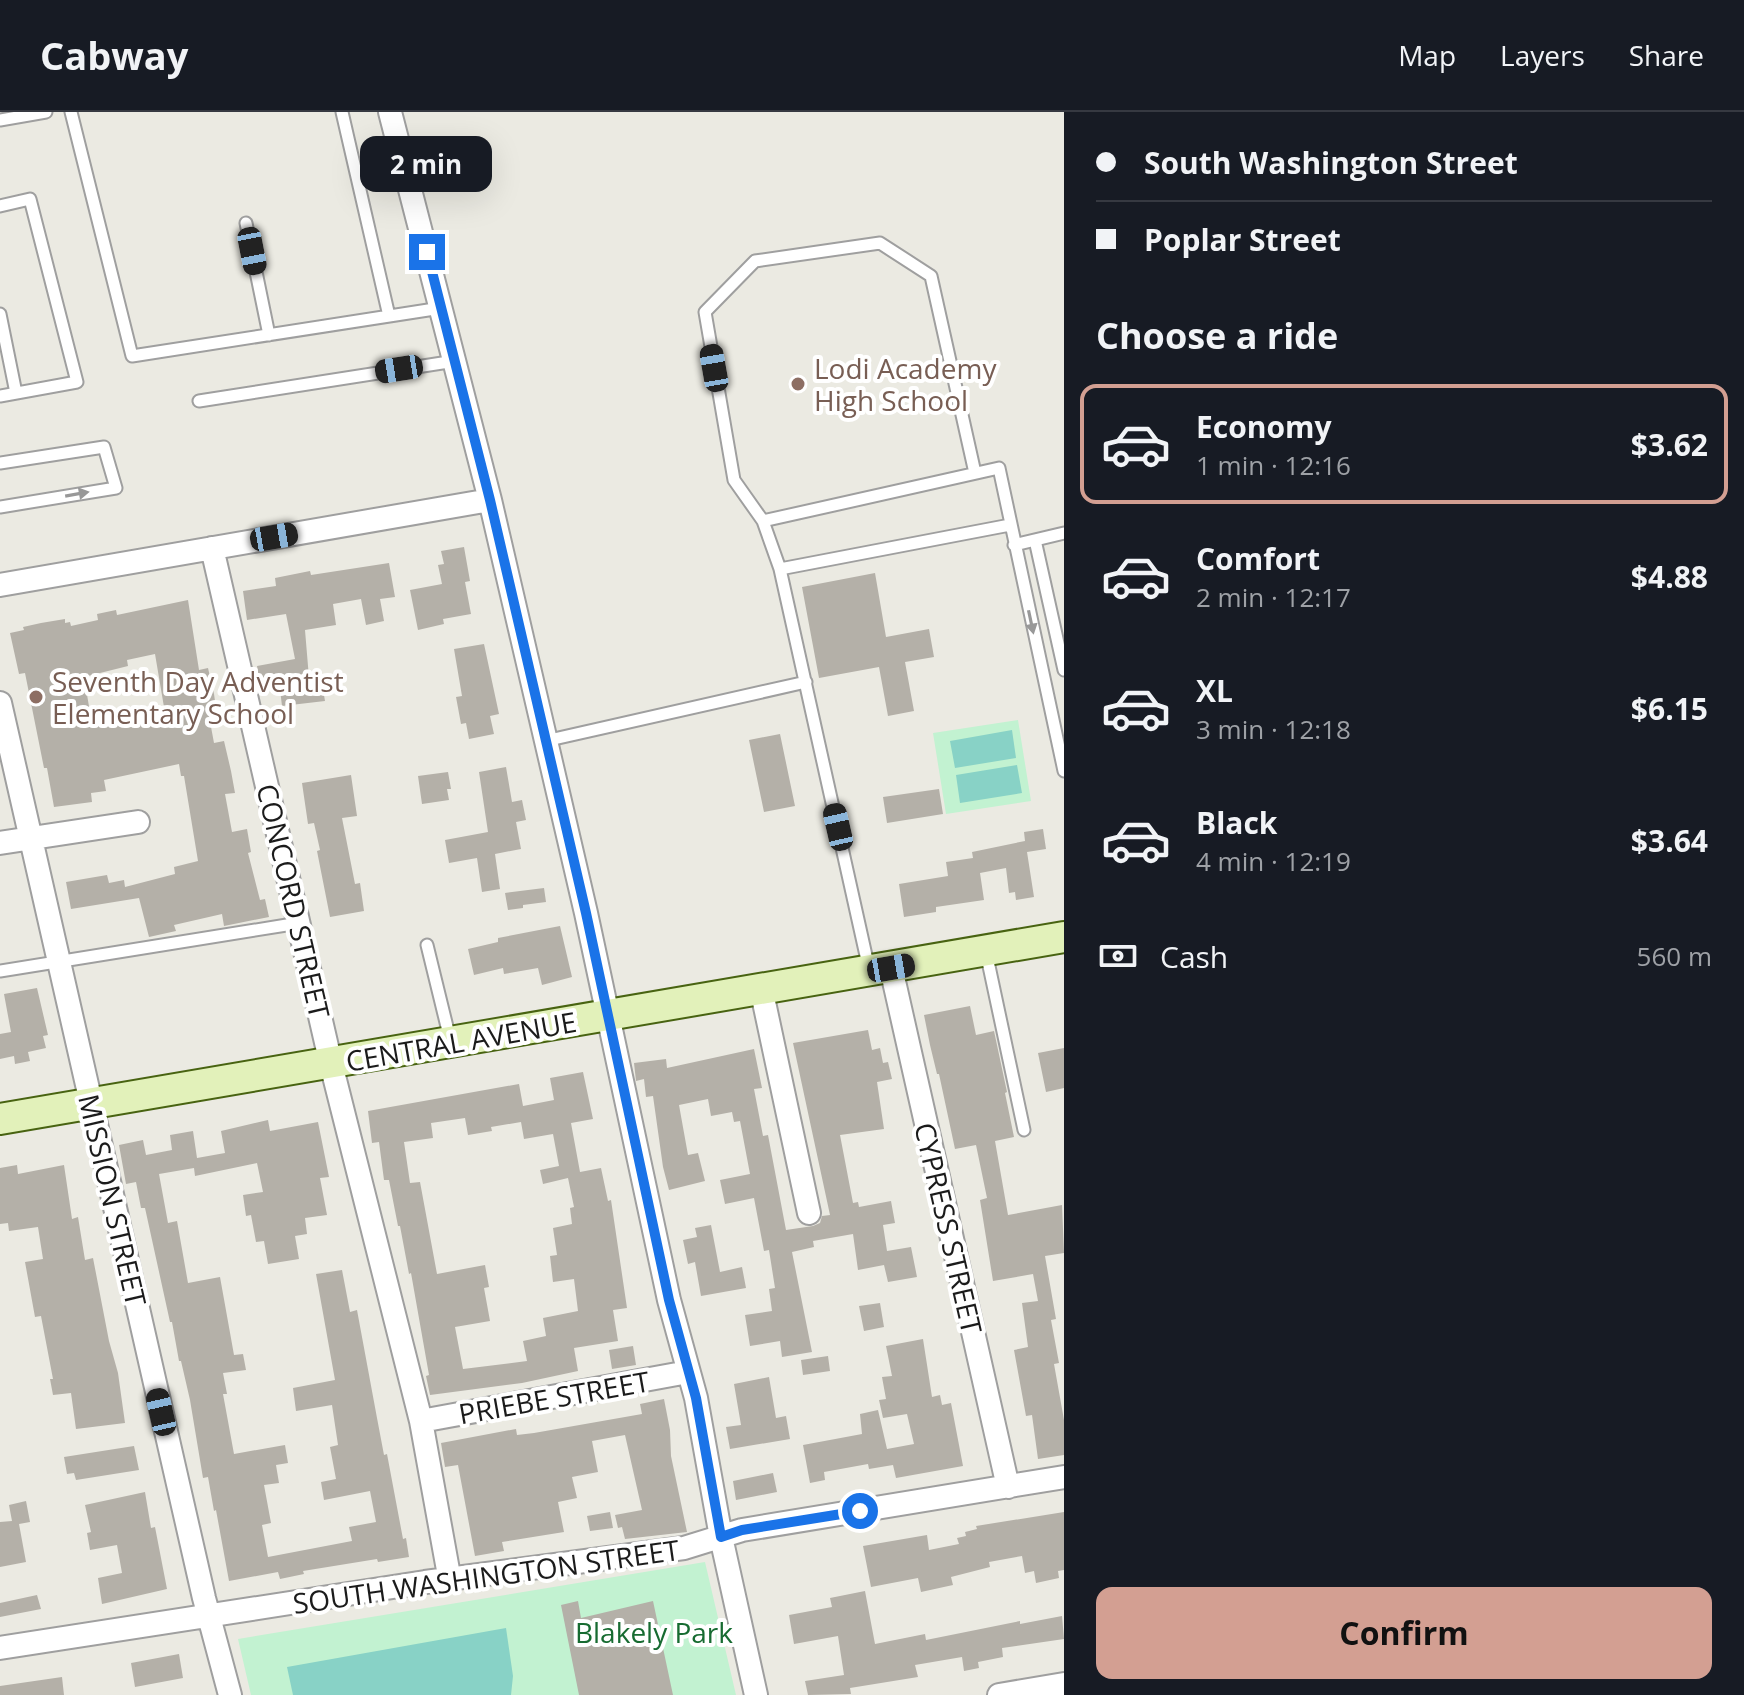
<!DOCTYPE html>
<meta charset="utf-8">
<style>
:root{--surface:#171b24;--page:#20242c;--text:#f1f3f6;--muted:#9ea1a6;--line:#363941;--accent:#d39f92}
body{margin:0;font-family:"Open Sans",sans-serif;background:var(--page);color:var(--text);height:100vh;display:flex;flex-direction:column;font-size:30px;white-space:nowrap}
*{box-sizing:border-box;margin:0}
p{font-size:26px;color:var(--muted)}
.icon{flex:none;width:44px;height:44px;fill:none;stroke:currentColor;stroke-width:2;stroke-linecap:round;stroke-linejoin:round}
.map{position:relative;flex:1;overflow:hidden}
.side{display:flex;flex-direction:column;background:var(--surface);width:680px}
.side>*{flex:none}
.guide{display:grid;align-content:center;height:176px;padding:0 32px;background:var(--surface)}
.end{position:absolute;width:36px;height:36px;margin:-18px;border:10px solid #1a73e8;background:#fff;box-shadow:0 0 0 4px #fff}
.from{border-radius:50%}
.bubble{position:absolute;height:56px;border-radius:16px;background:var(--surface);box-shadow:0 8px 32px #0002;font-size:26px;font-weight:700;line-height:56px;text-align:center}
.car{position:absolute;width:24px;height:48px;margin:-24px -12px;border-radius:10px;box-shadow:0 0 6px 2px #0007;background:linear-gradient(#222 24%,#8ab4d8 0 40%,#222 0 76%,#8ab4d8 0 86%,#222 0)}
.guide b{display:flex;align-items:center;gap:28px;height:76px;font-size:30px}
.guide b+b{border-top:2px solid var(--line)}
.guide i{width:20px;height:20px;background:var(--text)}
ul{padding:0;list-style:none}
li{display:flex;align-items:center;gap:24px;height:120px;margin:0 16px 12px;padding:0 16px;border:4px solid transparent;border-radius:16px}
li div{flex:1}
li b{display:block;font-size:30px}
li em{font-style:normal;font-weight:700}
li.selected{border-color:var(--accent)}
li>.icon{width:72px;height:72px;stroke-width:1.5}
h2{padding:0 32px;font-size:36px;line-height:96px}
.pay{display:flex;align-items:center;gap:20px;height:88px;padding:0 32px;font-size:30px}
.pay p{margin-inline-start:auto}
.cta{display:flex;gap:16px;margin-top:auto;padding:16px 32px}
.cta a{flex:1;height:92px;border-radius:16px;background:var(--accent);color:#111;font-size:32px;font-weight:700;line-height:92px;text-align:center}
header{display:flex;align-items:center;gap:48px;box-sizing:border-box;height:112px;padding:0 40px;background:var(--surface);border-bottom:2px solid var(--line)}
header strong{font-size:38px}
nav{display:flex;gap:44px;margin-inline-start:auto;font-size:28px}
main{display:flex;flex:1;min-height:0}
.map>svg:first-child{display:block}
.park{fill:#c2f2d1}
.pitch{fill:#88d2c6}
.building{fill:#b4b0a8;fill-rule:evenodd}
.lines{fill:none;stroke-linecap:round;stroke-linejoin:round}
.lane-casing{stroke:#9f9f9f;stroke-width:15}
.street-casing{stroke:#9f9f9f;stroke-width:26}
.secondary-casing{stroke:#486311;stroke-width:34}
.lane{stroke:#fff;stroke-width:11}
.street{stroke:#fff;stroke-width:22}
.secondary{stroke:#e2f1ba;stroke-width:30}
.oneway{fill:#989898}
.route{stroke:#1a73e8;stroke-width:10}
.education-dot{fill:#8d6e63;stroke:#fff;stroke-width:3}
.labels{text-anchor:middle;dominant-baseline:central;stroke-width:8;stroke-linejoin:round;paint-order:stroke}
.education-label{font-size:28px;fill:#785e54;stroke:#fff;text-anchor:start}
.street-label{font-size:28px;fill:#1b1b1b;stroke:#fff}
.park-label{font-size:28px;fill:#176b31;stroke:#fff}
</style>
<header>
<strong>Cabway</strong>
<nav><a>Map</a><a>Layers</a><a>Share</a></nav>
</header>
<main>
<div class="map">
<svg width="1064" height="1583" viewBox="0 0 1064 1583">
<rect width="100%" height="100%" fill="#ebeae2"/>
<path class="park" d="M1018,608l13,81 -85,13 -13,-81z
M705,1450l31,133h-485l-13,-56z"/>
<path class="pitch" d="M1012,618l4,28 -61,10 -5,-27z
M1017,653l5,28 -62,10 -4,-28z
M506,1516l7,48 -2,19h-218l-6,-28z"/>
<path class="building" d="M464,435l6,34 -5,1 6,32 -28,5 1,5 -26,6 -8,-40 32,-6 -4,-19 6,-1 -3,-13z
M389,451l6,34 -15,2 4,22 -18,4 -5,-26 -28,5 3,21 -31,5 4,48 12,-1 4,24 -43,5 -3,-25 -19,3 -3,-18 38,-7 -9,-45 -39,6 -4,-29 33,-5 -1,-8 35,-7 1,4z
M875,461l11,64 43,-8 5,28 -29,5 9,49 -26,5 -9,-49 -60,11 -17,-91z
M188,488l11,70 9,-2 6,26 3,21 -8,1 5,27 10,-2 7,30 4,22 -10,1 7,38 15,-3 4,23 -3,1 12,47 5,-1 4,18 -45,9 -2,-12 -48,11 2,6 -27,6 -10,-39 -68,11 -5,-27 41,-7 2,8 15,-3 1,7 50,-13 -1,-7 24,-6 -14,-85h-3l-2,-12 -75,16 2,11 -15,2 1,9 -38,5 -7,-39h-3l-19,-95 -6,1 -9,-41 14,-3 -1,-3 18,-4 24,-4v4l5,-1 1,4 27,-6 -1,-6 19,-4 1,5zM155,542l9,53 -72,17 -8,-47 44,-11 -1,-6z
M484,532l15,70 -9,2 4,18 -25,5 -3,-16 -5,1 -5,-27 6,-1 -8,-47z
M780,622l15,72 -31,6 -15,-72z
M506,655l6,35 10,-2 4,20 -10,2 5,27 -26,5 5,35 -18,3 -5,-34 -28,5 -4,-23 43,-8 -9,-60z
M448,660l3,17h-4l2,11 -27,4 -4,-28z
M351,663l6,41 -15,2 13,66 5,-1 4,28 -34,6 -13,-66 3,-1 -6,-27 -6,1 -6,-41z
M939,677l4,25 -56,9 -4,-26z
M1043,717l3,20 -19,3 7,45 -18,3 -1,-8 -6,1 -3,-25 -26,5 4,27 -48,7v5l-32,5 -5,-33 49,-8 -2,-14 27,-4 -1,-6 53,-11 -1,-9z
M544,776l2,14 -23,3v3l-15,2 -3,-17z
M560,814l12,51 -30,8 -4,-17 -34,6 -1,-6 -29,7 -6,-26 30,-7v-4z
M37,876l11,47 -5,1 3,12 -18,4 2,9 -15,3 -1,-8 -14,3v-25l11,-2 -7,-38z
M970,894l6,29 18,-4 13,61 -2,1 9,44 -19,4 13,74 54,-10 2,48 -19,3 11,63 -5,1 8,43 -5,1 10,56v35l-26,4 -6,-44 -6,1 -12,-66 14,-3 -6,-44 16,-2 -5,-27 -40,7 -13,-81 7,-2 -11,-53 -21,4 -16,-75h-2l-7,-29 -6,-30z
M868,918l4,20 8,-2 3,15 5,-1 4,17 -15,3 7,47 -44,6 13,68 5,-1 1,5 32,-6 4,22 -12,2 4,26 24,-4 6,30 -29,5 -4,-17 -26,5 -5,-36 -40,7 1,6 -22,5 20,100 -30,5 -2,-16 -30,5 -5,-31 27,-4 -3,-22 6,-1 -6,-38 -5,1 -10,-53 -29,6 -5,-24 30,-6 -10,-53 -6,1 -2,-10 -21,4 -3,-17 -29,6 9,50 10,-2 7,28 -36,9 -6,-23 -10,-71 -7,1 -2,-18 -8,2 -2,-18 32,-4 1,9 87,-19 8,39 -8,1 9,47 5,-1 18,95 27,-4 7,-3 2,-7 8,-1 -37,-172z
M1064,936v40l-18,4 -8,-39z
M583,960l10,47 -22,4 9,49 21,-4 7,33 3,-1 16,108 -14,2 5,31 -44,7 4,23 -56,12 -92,12 -4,-19 3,-1 -18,-102 -2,1 -9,-48h-2l-9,-46h-5l-5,-38 -7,1 -4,-32 151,-27 4,22 31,-6 -4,-22zM465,1006l3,17 24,-4 -1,-4 30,-5 3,17 29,-5 6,32 -19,4 3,14 25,-6 6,29 -4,1 2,16 -19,4 4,27 -7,1 3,26 21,-3 4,32 -35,7 3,18 -23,5 4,20 -64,8 -8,-42 35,-6 -6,-33 5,-1 -4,-22 -48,9 -17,-92 -10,1 -6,-41 29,-4 -2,-15z
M268,1008l2,11 48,-9 11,55 -9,1 7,37 -22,3 2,16 -12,2 4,23 -31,5 -4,-23 -8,1 -5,-27 -5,1 -3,-21 20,-3 -6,-29 -62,13 -1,-8 -35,6 9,49 9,-2 11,62 32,-6 14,78 9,-1 3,16 -23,3 4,21h-4l11,60 51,-9 3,18 -12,2 3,18 -15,2 7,38 -9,2 6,32 84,-16 -3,-14 27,-5 -6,-31 -46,9 -3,-18 15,-3 -6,-32 8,-2 -6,-40 -36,6 -3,-23 42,-8 -19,-106 26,-4 8,42 7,-2 20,108 7,37 3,-1 16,85 3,-1 3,19 -31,5 -1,-3 -74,12 1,3 -24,5 -2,-7 -49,9 -13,-71 -2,1 -6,-34 -5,1 -13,-78 -9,-39h-2l-7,-39h-2l-25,-114h-4l-5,-26 -10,2 -7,-39 24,-5 3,15 26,-5 -2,-15 23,-4 4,27 28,-5 -4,-22z
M17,1053l1,9 46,-9 8,54 6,-2 7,43 8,-2 16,83 9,32 7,50 -49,6 -5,-36 -18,2 -3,-16h3l-12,-63 -6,1 -10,-55 18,-3 -5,-32 -29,4 -1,-8 -8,1v-56z
M711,1113l9,47 22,-5 4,21 -45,8 -6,-34 -7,2 -5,-24 14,-3 -2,-9z
M880,1191l4,24 -20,4 -5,-25z
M923,1227l9,58 8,-2 2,10 9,-2 12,63 -67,12 -3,-13 -24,4 -1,-5 -44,8 1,8 -15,3 -7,-38 59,-11 -2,-20 18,-4 9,39 27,-5 -7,-30 -24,4 -4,-18 7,-1 -4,-22 10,-1 -6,-30z
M633,1234l3,19 -24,4 -3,-19z
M828,1244l2,15 -27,4 -2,-15z
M769,1265l7,41 10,-2 4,23 -60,10 -4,-22 15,-2 -7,-41z
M664,1287l6,31 1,26 16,76 -62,7 -3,-12 -4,1 -3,-13 27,-5 -17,-75 -33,6 6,31 -26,5 5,21 -19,4 6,30 -62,10 2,9 -29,5 -17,-91 -13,2 -4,-24 75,-14 1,6 17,-2 108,-19 -2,-10z
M134,1334l5,24 -63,10 -2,-7 -7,1 -3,-17z
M773,1361l4,19 -41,8 -3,-19z
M145,1380l6,36 4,-1 12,62 -65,15 -4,-26 24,-5 -5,-28 -27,5 -3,-17 4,-1 -6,-27z
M26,1389l4,21 -11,2 7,38 -26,5v-45l12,-1 -3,-16z
M610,1400l3,16 -23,3 -3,-15z
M1064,1400v58l-6,1 1,7 -23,5 -2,-12 -9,2 -3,-17 -33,6 1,5 -39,10 2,8 -32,7 -3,-14 -47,9 -8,-41 64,-11 2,15 30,-6 -2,-6 9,-2 -1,-4 12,-3 -1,-3z
M865,1479l10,53 50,-10 1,6 94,-19v3l42,-8 2,23 -62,9 1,9 -25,5 1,6 -15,3 -2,-14 -47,8 3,12 -68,11 1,6 -43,1 -3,-14 39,-6 -6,-39 -44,8 -5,-29 43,-8 -2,-9z
M37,1483l4,14 -41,8v-14z
M578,1489l3,17 72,-17 20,94h-94l-18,-90z
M179,1542l4,24 -48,9 -4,-24z
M62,1565l2,18h-64v-9z"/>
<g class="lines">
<defs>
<path id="lane" d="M71,0l61,244 309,-48
M342,0l47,204
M0,8l46,-8
M0,94l30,-7 47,183 -77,14
M246,111l23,112
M0,202l16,79
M199,289l256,-40
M0,351l104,-16 12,41 -116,19
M763,409l-29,-41 -29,-168 50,-51 125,-18 51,33 44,197
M1035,428l29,130
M1014,433l50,-12
M780,457l-17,-48 236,-53 65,303
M545,629l261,-59
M427,833l23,94
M986,840l38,178
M869,857l-89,-400 230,-44
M0,859l299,-48"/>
<path id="street" d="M390,0l100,388 96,413 83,387 27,98 25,139 35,158
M212,436l119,516 90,357 29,160
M0,473l490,-85
M0,591l204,895 26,97
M0,731l138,-21
M891,856l117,519
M761,876l48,225
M421,1309l267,-49
M0,1536l425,-66 259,-34 58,-18 322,-53
M999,1583l65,-11"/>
<path id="secondary" d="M0,1007l1064,-182"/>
</defs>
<use href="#lane" class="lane-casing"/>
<use href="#street" class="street-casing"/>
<use href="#secondary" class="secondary-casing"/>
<use href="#lane" class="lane"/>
<use href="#street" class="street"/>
<use href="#secondary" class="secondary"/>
</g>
<defs><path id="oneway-solid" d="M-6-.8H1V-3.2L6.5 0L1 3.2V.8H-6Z" transform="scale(2)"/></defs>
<g class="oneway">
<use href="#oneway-solid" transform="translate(77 382) rotate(-10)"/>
<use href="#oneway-solid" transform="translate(1031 510) rotate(78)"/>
</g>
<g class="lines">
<path class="route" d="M427,140l63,248 96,413 83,387 27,98 25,139 21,-7 118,-19"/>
</g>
<g class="education-dot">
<circle cx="798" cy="272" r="8"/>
<circle cx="36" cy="585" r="8"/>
</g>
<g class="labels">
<g class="education-label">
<text x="814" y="256">Lodi Academy<tspan x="814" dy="32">High School</tspan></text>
<text x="52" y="569">Seventh Day Adventist<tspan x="52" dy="32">Elementary School</tspan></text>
</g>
<g class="street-label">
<text transform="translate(294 789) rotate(77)">CONCORD STREET</text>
<text transform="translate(461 929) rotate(-10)">CENTRAL AVENUE</text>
<text transform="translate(113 1088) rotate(77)">MISSION STREET</text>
<text transform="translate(949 1116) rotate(77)">CYPRESS STREET</text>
<text transform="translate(554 1285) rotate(-10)">PRIEBE STREET</text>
<text transform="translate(486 1464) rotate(-8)">SOUTH WASHINGTON STREET</text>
</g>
<g class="park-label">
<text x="654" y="1520">Blakely Park</text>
</g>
</g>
</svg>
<i class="end from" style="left:860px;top:1399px"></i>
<i class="end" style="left:427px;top:140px"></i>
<div class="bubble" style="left:360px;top:24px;width:132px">2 min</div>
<i class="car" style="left:252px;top:139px;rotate:169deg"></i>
<i class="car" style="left:714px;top:256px;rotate:350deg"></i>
<i class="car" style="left:399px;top:257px;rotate:261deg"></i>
<i class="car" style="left:274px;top:425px;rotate:80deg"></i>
<i class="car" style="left:838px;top:715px;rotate:347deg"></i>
<i class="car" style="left:891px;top:856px;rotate:80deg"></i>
<i class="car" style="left:161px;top:1300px;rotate:347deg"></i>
</div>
<section class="side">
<div class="guide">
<b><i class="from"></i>South Washington Street</b>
<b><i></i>Poplar Street</b>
</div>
<h2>Choose a ride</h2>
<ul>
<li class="selected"><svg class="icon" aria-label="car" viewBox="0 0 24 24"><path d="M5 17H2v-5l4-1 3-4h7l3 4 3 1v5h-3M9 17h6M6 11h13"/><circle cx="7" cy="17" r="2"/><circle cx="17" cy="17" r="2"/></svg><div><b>Economy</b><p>1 min · 12:16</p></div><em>$3.62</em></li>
<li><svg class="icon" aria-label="car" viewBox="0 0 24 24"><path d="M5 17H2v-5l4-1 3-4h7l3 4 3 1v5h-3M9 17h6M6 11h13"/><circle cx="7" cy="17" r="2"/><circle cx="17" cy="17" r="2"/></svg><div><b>Comfort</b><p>2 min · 12:17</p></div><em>$4.88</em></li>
<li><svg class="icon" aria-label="car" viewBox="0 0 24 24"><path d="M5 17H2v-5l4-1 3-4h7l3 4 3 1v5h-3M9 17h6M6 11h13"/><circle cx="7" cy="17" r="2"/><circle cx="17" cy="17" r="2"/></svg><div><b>XL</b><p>3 min · 12:18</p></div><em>$6.15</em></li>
<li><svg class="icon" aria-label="car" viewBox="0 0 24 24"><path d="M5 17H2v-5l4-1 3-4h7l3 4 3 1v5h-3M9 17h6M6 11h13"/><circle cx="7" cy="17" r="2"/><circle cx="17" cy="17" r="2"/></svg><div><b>Black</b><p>4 min · 12:19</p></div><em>$3.64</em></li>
</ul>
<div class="pay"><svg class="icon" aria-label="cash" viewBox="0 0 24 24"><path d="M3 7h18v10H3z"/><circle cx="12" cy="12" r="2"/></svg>Cash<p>560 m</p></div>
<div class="cta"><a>Confirm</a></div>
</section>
</main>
